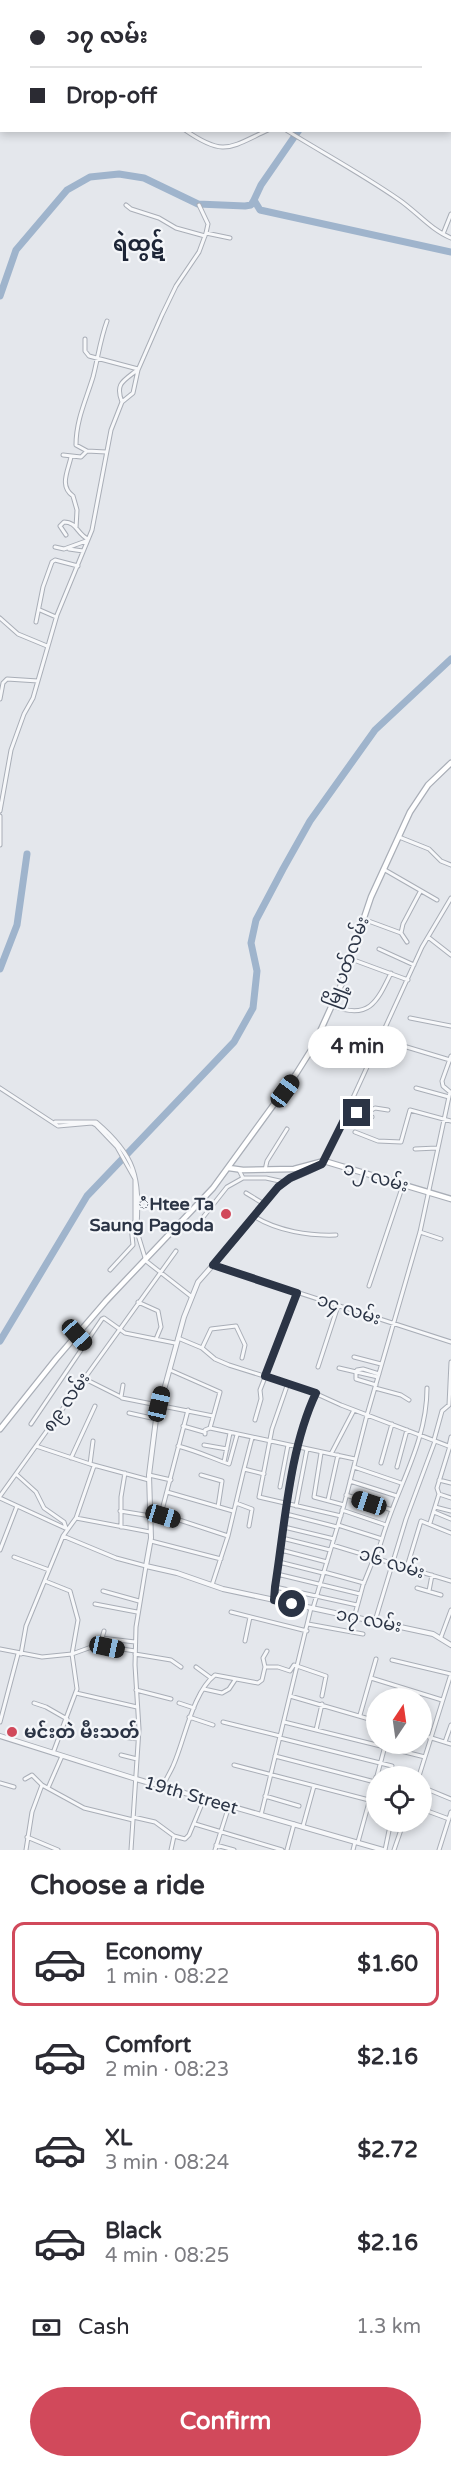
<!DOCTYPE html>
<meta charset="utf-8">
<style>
:root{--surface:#fff;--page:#f2f2f3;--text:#2b2b33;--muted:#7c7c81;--line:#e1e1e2;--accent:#d1495b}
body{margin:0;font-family:"Varela Round","Noto Sans Myanmar",sans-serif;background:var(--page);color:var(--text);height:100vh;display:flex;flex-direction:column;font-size:22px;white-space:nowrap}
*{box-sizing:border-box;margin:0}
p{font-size:20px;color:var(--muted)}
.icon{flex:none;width:33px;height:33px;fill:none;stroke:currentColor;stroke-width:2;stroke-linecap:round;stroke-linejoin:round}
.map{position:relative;height:1850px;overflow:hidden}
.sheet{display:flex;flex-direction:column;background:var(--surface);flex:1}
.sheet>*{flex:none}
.banner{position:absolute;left:0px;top:0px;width:452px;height:132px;box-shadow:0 3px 9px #0003;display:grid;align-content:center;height:132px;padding:0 30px;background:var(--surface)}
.needle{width:39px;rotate:13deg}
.controls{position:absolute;left:366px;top:1688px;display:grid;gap:12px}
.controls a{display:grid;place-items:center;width:66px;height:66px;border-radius:50%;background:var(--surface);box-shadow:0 3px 9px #0003;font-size:30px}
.end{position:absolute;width:27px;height:27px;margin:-14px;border:8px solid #2b3445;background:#fff;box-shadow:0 0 0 3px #fff}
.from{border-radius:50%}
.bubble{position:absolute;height:42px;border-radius:21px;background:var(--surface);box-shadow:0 3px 9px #0003;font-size:20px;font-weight:800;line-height:42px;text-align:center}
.car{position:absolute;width:18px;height:36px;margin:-18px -9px;border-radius:8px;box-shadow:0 0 4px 2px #0007;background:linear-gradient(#222 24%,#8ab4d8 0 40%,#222 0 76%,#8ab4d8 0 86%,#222 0)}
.banner b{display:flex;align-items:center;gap:21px;height:57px;font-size:22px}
.banner b+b{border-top:2px solid var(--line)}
.banner i{width:15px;height:15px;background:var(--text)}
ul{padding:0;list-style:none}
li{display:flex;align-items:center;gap:18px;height:84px;margin:0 12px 9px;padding:0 18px;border:3px solid transparent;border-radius:12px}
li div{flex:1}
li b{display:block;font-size:22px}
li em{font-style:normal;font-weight:800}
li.active{border-color:var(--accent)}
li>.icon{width:54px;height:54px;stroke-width:1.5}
h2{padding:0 30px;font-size:27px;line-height:72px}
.pay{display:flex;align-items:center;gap:15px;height:66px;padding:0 30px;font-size:22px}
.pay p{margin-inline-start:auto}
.cta{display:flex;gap:12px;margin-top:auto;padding:12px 30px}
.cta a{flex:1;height:69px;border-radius:36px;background:var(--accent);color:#fff;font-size:24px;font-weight:800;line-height:69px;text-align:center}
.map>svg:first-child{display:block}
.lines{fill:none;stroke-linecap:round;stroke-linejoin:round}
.river{stroke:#9fb4cc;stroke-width:7}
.minor-casing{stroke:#a9aeb7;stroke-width:5}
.tertiary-casing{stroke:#a9aeb7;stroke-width:6}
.secondary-casing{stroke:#a9aeb7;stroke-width:7}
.minor{stroke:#f7f8fa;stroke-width:3}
.tertiary{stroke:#f7f8fa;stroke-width:4}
.secondary{stroke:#fff;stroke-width:4.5}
.route{stroke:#2b3445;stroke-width:8}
.poi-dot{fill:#d1495b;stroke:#f4f6f9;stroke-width:2}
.labels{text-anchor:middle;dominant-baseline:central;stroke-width:4.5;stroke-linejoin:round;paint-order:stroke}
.street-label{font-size:18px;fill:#2b3445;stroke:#f4f6f9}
.poi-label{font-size:18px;font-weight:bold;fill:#2b3445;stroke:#f4f6f9;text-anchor:end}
.quarter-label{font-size:21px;font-weight:bold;fill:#1d2536;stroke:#f4f6f9}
</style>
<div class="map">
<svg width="451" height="1850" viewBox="0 0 451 1850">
<rect width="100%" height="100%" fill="#e4e7ec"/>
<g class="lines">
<path class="river" d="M361,2l1,-2
M299,130l-38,55 -7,15 6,10 191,42
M0,296l16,-46 51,-60 23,-13 29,-3 25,4 54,26 47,2 6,-1 3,-5
M0,969l17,-44 10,-71
M0,1341l87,-145 147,-154 19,-34 4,-37 -6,-28 5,-23 27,-51 27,-48 65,-91 76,-71"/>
<defs>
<path id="minor" d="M287,0l1,2
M150,2v-2
M178,2l3,-2
M238,2l1,-2
M291,2l1,-2
M335,2l1,-2
M0,72l2,2
M0,87l2,-1
M185,130c39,27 44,18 83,0
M286,130c37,23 76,44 112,69 18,12 33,31 53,39
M126,205l5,4 28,9 17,10 29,8
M206,233l24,5
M443,234l8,-20
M85,339v12l4,5 49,13
M122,402c-7,-18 1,-21 14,-31
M106,452l-19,-1 -11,-6c0,-25 10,-45 17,-68 5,-19 7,-37 14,-56
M63,455l18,2 6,-6
M71,457c-3,14 -12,29 2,39l4,14 -1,18
M66,535l-6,-9 4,-4c13,0 13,12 24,17
M55,547l9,2 22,-8
M69,549l14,2
M40,610l16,7
M0,618l18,16 29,12
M36,622l7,-35 9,-25 3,-2 23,6
M0,699l3,-16 4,-4 31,2
M0,811l11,-61 13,-36 9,-16 24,-83 35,-85 19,-100 11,-28 11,-9 5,-23 24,-55 14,-29 23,-34 7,-19 2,-9 -9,-19
M0,816v29
M399,837l30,12 12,12 10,4
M385,870l52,30
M363,919l38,14
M428,937l23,18
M407,942l-6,-9 2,-9 17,-32
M379,949l35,16
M351,959l57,21
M333,1006c36,14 44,-4 58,-33
M410,1018l41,8
M380,1039l70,21
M0,1088l58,38 34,-3 4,2 21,22 18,32v46l11,36 46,36
M416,1088l33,9
M349,1110l23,7
M364,1115l11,-7 13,2
M55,1122h41c40,34 44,55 41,105
M355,1132l23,9 23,1 9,-32 41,11
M415,1149l22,-1
M324,1161l98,-214 29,-49
M239,1170l4,8h23l18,4
M265,1170l2,-9 20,-32
M246,1193l18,11
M204,1216l23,-29 16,-9
M255,1217c23,14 54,19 81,18
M420,1232l21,7
M213,1265l238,77
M110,1270l23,-25 -2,-19 4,-5
M369,1286l34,-101
M138,1302l20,9 3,16 -5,12
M77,1335l8,9
M178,1338l24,10 13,11 14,6 79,25 33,15 110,42
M202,1348l9,-19 25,-3 9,19 -3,13
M354,1357l27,7
M318,1367l20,-61
M339,1368l39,9
M170,1370l50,22 -10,36 -5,2v4
M356,1372v7l20,6
M356,1372l1,-2 6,-1 16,5
M83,1378l38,19
M288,1383l-16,46 -13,68 82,19
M123,1385l-2,12 1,1 91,18
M375,1388l26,7 8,5
M188,1410l-27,104 67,22
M129,1413l27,6
M255,1420l6,-21 -1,-9 38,-97
M31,1424l71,-105 2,-1 21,15 50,10
M183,1426l21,6
M210,1428l145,31
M252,1438l-8,31 20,5
M434,1440l8,-29 7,-6 2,-43
M204,1445l23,4
M36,1446l54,18 59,16
M178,1446c19,5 34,12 51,18l8,-29
M449,1446l2,-9
M321,1453l-7,44 30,8
M331,1454l23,-44
M71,1458l24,-52
M224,1462l6,-29
M381,1463l11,-39
M90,1464l3,-23
M354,1467l47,16
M397,1467l10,-37
M16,1474l20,18 8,16 20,14 2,6
M149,1475l22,5
M201,1475l21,6 -4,26
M439,1480l12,3
M350,1481l47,15
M280,1487l8,-42
M167,1492l66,19
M439,1494l12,4
M346,1495l46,15
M0,1496l176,-245
M0,1498l65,30
M328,1500l10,-45
M236,1503l16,6 -3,17
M296,1506l11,-57
M435,1507l16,4
M342,1510l44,15
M120,1511l31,5
M434,1512l17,7
M286,1514l51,13
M76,1518l18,-52
M430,1523l9,-29 -2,-6 13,-42
M338,1525l44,14c15,-52 45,-96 45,-151
M121,1527v-30l4,-24
M284,1527l50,12
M282,1538l48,12
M151,1541l70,18
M332,1545l119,36
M0,1550l17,-44
M281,1550l46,12
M14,1557l35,13
M376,1558l6,-19
M279,1562l44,11
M407,1567l14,-46 30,12
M324,1572l40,11
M277,1574l83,20
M45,1581l25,10 8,29 -6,34 5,35 -24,64
M212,1585l16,-49 16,-67
M275,1587l82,18
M417,1588l24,7
M103,1591l36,10
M429,1591l3,-16
M274,1600c2,-24 6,-49 10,-73 8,-45 12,-92 32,-134
M95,1604l42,8
M313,1608l31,-103 23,-90 53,-183 30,-140 -7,-6 -1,-5 9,-25
M231,1612l76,19
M354,1618l9,-33 11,-27
M375,1621l31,-102 29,-78
M308,1624l55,10
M441,1637l10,-27
M101,1638l34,4
M245,1641l5,-24
M100,1645l4,-14
M0,1649l42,8 30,-3 25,-9 38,6
M21,1654l5,-28 37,-90
M135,1654l36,6 10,7
M392,1660l59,14
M196,1667l15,11
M265,1667l-2,-9 4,-7
M371,1678l71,22
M204,1689l18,4 7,-4 6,-9
M136,1690l35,9
M76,1693l61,14
M290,1696l86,25
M34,1703l12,4 21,12
M179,1703l15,5
M360,1715l16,-56
M189,1717l24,8
M0,1722l18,-68
M223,1722l57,14
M284,1722l141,35
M316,1730l6,-26
M422,1735l29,9
M123,1737l15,2
M280,1738l112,28
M445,1742l6,-17
M121,1755l16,4
M275,1756l100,26
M234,1765l135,35
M377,1776l8,-30
M419,1776l32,-102
M25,1779l7,-4 10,10 42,23 49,12
M0,1783l14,4
M163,1787c2,-7 7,-14 10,-21 12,-26 19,-73 42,-91l43,8 4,-3 3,-13h13l12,4 4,-6 32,11 -4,20
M422,1787l29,12
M48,1788l14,-32
M265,1796l34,10
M422,1809l27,10
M261,1815l50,-207
M133,1817l22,5 19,14 11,3 4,-4 15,-36
M195,1824l87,26
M303,1826l11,-40
M27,1837l31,13
M358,1842l18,-65
M216,1845l18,5
M26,1850l6,-38 10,-27
M131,1850l8,-121 -4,-64 1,-38 10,-61 -30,-8 -53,-22 13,-18 74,14
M171,1850l3,-14
M215,1850l14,-44
M287,1850l7,-26
M353,1850l2,-8
M385,1850l6,-29
M394,1850l10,-29
M439,1850l12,-38"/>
<path id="tertiary" d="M324,1162c-13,12 -32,13 -46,25l-43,53 -37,42 -14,35 -28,102 -7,56 2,63 -5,28 31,7 46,16 210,45 18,11
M0,1736l136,43 247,71"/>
<path id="secondary" d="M229,1168l14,2 51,-1 30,-8 127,38
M0,1429l56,-70 50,-58 107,-113 83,-114 17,-27 29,-64 29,-86 39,-85 18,-27 23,-22"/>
</defs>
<use href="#minor" class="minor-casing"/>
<use href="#tertiary" class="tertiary-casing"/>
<use href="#secondary" class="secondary-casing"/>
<use href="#minor" class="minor"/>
<use href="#tertiary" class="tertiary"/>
<use href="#secondary" class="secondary"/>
</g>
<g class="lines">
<path class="route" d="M292,1604l-18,-4 1,-13c10,-62 14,-137 41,-194l-51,-17 32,-83 -84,-28 65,-78 12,-9 32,-14 27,-54 8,3"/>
</g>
<g class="poi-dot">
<circle cx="226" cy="1214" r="6"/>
<circle cx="12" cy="1732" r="6"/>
</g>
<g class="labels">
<g class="street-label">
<text transform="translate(347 962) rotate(-70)">မြို့ပတ်လမ်း</text>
<text transform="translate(376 1177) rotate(16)">၁၂ လမ်း</text>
<text transform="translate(349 1309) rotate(18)">၁၄ လမ်း</text>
<text transform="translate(66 1402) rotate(-55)">၈၉ လမ်း</text>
<text transform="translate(392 1563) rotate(17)">၁၆ လမ်း</text>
<text transform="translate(369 1620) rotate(11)">၁၇ လမ်း</text>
<text transform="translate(191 1795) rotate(16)">19th Street</text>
</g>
<g class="poi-label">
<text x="214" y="1204">ံHtee Ta<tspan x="214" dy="21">Saung Pagoda</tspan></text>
<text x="24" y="1732" text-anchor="start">မင်းတဲ မီးသတ်</text>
</g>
<g class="quarter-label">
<text x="139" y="244">ရဲထွဋ်</text>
</g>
</g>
</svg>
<div class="controls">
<a><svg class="needle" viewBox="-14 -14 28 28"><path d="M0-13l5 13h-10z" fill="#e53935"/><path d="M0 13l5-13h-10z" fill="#7c7c81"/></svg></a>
<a><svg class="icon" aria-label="locate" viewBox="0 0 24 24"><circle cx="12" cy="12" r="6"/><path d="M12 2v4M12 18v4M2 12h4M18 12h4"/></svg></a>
</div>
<i class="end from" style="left:292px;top:1604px"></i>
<i class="end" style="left:357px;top:1113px"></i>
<div class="bubble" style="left:308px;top:1026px;width:99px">4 min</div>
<i class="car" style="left:285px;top:1091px;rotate:36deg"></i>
<i class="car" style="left:77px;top:1335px;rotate:138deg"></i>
<i class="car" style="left:159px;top:1404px;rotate:13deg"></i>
<i class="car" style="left:369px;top:1503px;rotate:288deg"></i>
<i class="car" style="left:163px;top:1516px;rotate:107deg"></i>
<i class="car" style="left:107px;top:1647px;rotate:102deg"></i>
<div class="banner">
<b><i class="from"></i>၁၇ လမ်း</b>
<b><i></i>Drop-off</b>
</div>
</div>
<section class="sheet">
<h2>Choose a ride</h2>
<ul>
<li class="active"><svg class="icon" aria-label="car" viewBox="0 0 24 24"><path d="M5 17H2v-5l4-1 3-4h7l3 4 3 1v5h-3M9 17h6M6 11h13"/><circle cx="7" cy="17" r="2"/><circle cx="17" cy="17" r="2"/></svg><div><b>Economy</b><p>1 min · 08:22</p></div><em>$1.60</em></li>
<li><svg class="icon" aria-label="car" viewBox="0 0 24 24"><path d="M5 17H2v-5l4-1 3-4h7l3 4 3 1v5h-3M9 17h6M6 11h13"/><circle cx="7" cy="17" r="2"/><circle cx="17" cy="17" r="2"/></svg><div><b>Comfort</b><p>2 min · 08:23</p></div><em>$2.16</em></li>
<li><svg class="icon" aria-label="car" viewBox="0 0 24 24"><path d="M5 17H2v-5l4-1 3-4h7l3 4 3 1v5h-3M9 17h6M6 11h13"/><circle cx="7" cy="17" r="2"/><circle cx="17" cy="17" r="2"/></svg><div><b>XL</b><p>3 min · 08:24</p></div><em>$2.72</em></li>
<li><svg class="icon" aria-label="car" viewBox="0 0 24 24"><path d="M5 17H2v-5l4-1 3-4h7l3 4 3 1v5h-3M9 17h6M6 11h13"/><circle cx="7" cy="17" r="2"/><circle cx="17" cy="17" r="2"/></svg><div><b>Black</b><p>4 min · 08:25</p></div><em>$2.16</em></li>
</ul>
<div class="pay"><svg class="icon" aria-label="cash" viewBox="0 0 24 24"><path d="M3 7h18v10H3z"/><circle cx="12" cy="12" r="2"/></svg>Cash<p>1.3 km</p></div>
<div class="cta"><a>Confirm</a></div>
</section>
